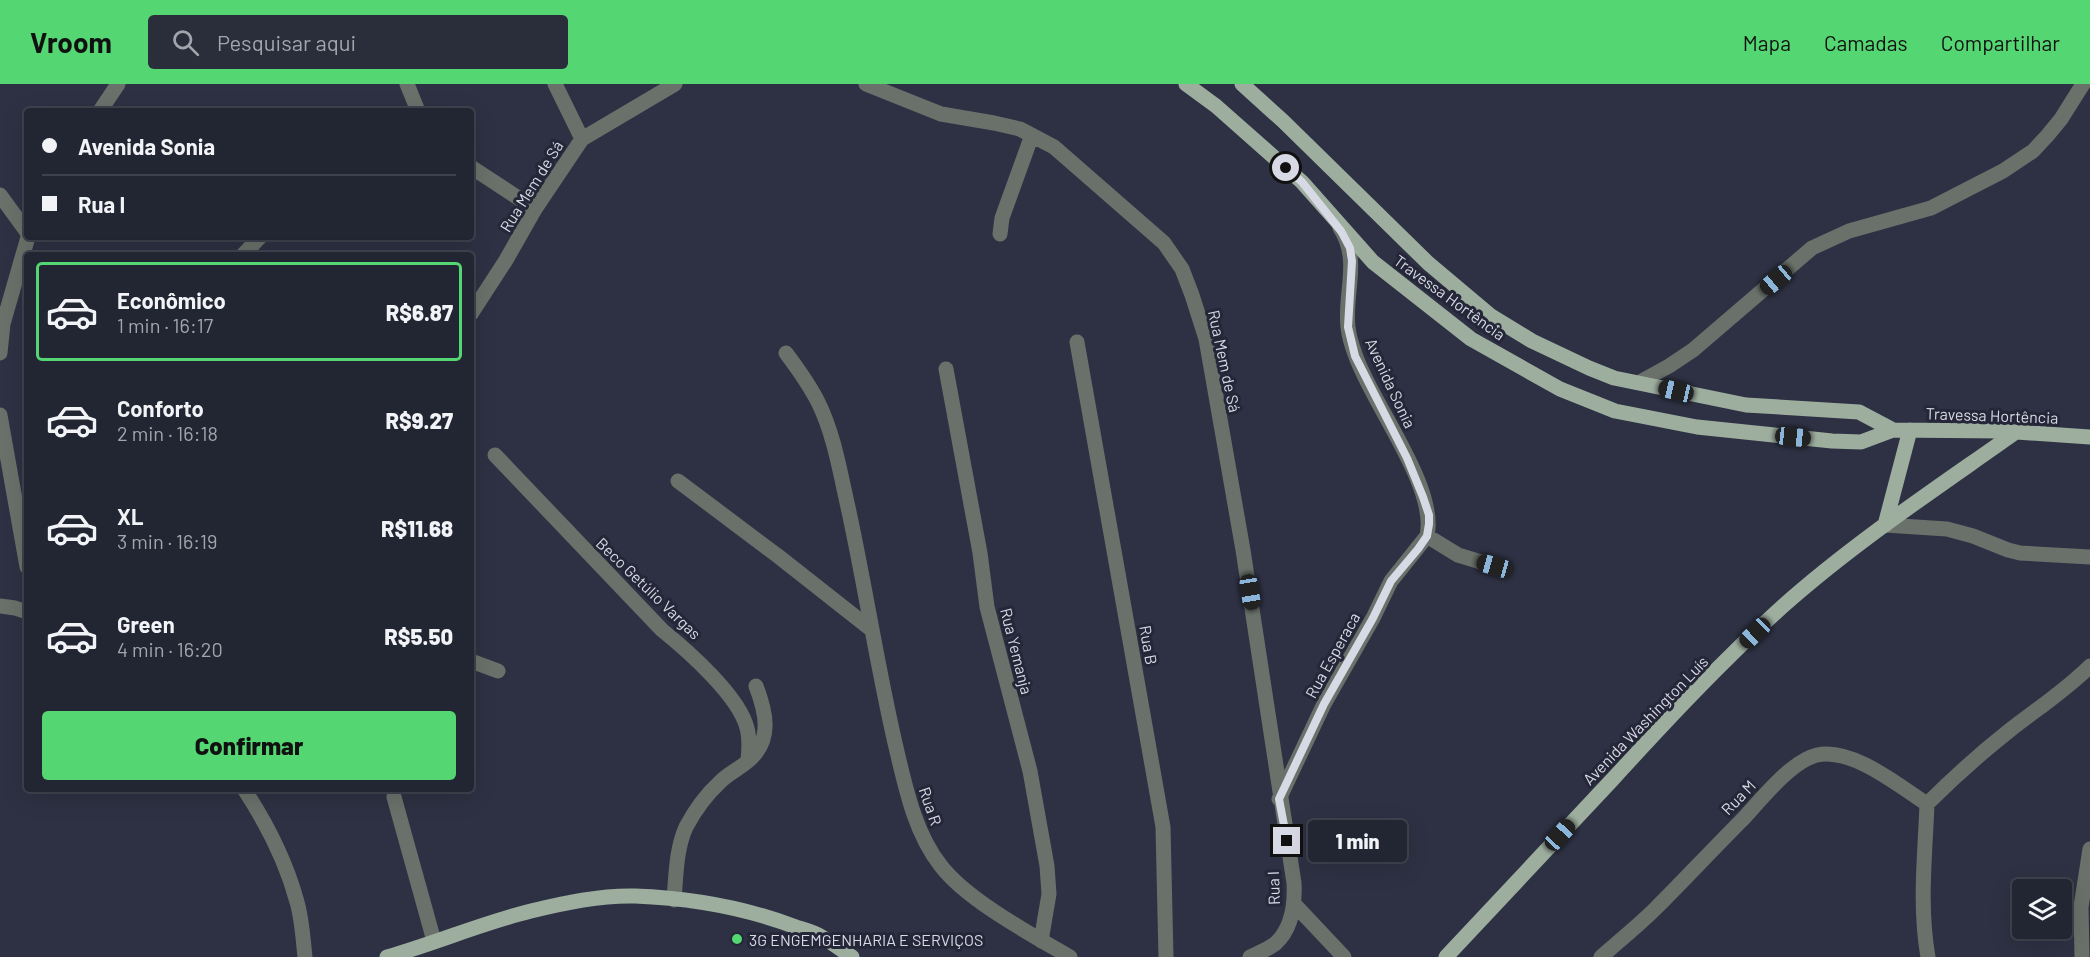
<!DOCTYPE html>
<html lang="pt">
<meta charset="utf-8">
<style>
:root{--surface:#222532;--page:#2a2d3a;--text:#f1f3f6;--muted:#a2a5ac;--line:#3f424d;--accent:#54d672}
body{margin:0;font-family:Barlow,sans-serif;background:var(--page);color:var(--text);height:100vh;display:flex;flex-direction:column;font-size:22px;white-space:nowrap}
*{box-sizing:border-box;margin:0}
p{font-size:20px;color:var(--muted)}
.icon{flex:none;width:33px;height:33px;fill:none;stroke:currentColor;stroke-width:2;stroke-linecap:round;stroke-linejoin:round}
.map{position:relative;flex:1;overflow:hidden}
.side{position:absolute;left:24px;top:168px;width:450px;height:540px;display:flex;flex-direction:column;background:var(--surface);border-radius:6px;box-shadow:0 6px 24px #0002,0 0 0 2px var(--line)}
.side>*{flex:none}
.hud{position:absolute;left:24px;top:24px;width:450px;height:132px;border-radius:6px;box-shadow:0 6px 24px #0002,0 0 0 2px var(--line);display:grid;align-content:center;height:132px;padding:0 18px;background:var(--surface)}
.buttons{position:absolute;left:2012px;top:795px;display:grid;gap:12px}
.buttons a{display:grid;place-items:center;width:60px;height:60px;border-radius:6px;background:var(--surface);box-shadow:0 6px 24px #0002,0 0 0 2px var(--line);font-size:30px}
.end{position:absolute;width:27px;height:27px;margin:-14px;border:8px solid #d7dae5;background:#111;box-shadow:0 0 0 3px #111}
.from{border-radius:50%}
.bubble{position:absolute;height:42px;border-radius:6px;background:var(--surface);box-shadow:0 6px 24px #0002,0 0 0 2px var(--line);font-size:20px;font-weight:800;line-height:42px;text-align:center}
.car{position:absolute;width:18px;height:36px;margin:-18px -9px;border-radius:8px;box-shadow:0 0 4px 2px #0007;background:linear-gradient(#222 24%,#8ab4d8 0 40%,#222 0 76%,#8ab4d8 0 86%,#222 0)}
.hud b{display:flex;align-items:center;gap:21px;height:57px;font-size:22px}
.hud b+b{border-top:2px solid var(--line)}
.hud i{width:15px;height:15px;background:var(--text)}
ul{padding:10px 0 0;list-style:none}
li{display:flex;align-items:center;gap:18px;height:99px;margin:0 12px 9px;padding:0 6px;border:3px solid transparent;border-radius:6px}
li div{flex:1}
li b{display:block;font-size:22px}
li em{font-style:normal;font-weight:800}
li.on{border-color:var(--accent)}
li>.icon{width:54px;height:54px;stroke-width:1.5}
.action{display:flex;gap:12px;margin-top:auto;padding:12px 18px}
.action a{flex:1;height:69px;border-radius:6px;background:var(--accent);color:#111;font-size:24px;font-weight:800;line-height:69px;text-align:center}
header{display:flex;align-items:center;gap:36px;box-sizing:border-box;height:84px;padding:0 30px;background:var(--accent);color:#111}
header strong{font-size:28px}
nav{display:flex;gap:33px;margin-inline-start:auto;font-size:21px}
.search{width:420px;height:54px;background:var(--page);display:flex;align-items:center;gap:15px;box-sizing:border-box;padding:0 21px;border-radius:6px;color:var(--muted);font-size:22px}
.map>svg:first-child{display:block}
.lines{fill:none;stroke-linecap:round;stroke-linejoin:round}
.minor{stroke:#69716a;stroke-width:15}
.major{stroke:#9dae9f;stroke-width:15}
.route{stroke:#d7dae5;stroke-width:8}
.poi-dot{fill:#54d672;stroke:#252739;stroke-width:2}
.labels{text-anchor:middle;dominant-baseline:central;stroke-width:6;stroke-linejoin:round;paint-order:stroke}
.street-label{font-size:16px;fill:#d7dae5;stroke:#252739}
.poi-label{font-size:16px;fill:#d7dae5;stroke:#252739;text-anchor:start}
</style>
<header>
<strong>Vroom</strong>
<div class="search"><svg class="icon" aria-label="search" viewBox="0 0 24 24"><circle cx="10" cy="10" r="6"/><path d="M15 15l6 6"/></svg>Pesquisar aqui</div>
<nav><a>Mapa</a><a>Camadas</a><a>Compartilhar</a></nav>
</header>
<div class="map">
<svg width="2090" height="873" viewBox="0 0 2090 873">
<rect width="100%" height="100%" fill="#2e3143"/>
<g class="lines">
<path class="minor" d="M407,0l11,27
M555,0l27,55
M866,0l75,30 53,9 26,6 34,18 110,96 18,26 10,26 14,44 37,211 51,333c1,20 -2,45 -18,60 -7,6 -18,10 -26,14
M100,27l18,-27
M471,83l64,42
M0,111l27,37
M1340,144c21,32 4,65 8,99 1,9 4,19 7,27 16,49 83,132 72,182l31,19 36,11
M1000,150l2,-16 30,-83
M243,171l17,-18
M471,230l35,-54 29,-51 47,-70 93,-55
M1077,258l86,485 3,130
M0,269l3,-29 25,-87
M786,269c12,16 23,31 32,49 16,32 22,70 30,105 17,78 29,158 47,236 10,42 19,89 46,123 26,34 91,69 129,91
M946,285l34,184 7,54 43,164 17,95 2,28 -8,47
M1640,298l29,-16 24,-16 119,-102 37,-17 82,-23 72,-37 30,-20 14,-15 14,-17 22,-35
M0,331l27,152
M495,371l167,175c26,21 77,66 85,98 3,11 2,23 1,33
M678,397l100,75 94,74
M1885,441l62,4 26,7 35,14 12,3 70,4
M0,522l15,2 12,4
M471,577l27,10
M244,705c23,35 42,72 53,113 5,17 6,37 8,55
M394,713l40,144
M1279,715l45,-95 49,-86 18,-37 36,-45
M674,816c2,-24 2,-51 12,-73 8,-15 20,-32 33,-44 8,-9 20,-14 29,-22 25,-21 18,-49 8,-75
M1295,821l49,52
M1601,873c18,-16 38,-32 55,-49 29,-29 57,-59 86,-88 18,-19 49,-59 75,-65 35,-8 82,31 110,49
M1928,873c-9,-51 -3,-101 -1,-153 26,-26 54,-51 83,-74 27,-21 56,-40 80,-64
M2082,873l-1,-50 9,-58"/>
<path class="major" d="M1186,0l30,22 86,76 71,80 98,77 89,50 55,22 82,16 135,14 29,1 32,-12 109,1 88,6
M1242,0l41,37 145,142 63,53 41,25 57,27 25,10 132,27 113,7 34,18
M1885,441l25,-95
M387,873c49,-14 95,-34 144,-46 33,-8 70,-16 104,-15 54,2 111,12 161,31 9,3 18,5 26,10 10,6 20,13 30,20
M1446,873c55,-59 110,-118 165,-176 55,-60 111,-120 172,-175 72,-64 154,-118 233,-174"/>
</g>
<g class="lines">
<path class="route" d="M1286,84l16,14 39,49 9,17 2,13 -4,66 7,29 52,102 16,39 6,18v9l-2,12 -9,13 -27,32 -18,37 -49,86 -45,95 8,42"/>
</g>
<circle class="poi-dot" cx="737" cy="855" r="6"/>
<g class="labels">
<g class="street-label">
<text transform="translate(531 102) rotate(-58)">Rua Mem de Sá</text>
<text transform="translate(1450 213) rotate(36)">Travessa Hortência</text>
<text transform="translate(1225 277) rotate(78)">Rua Mem de Sá</text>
<text transform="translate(1391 299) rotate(65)">Avenida Sonia</text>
<text transform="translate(1992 331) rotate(2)">Travessa Hortência</text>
<text transform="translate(649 504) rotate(44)">Beco Getúlio Vargas</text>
<text transform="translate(1149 561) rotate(80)">Rua B</text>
<text transform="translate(1017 567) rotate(76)">Rua Yemanja</text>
<text transform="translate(1332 571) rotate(-61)">Rua Esperaca</text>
<text transform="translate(1645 636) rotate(-46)">Avenida Washington Luís</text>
<text transform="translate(1738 713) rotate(-46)">Rua M</text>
<text transform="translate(931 722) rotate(71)">Rua R</text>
<text transform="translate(1273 804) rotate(-92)">Rua I</text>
</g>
<g class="poi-label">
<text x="749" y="855">3G ENGEMGENHARIA E SERVIÇOS</text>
</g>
</g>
</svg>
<div class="buttons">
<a><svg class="icon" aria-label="layers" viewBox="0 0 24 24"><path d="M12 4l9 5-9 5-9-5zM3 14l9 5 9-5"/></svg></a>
</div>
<i class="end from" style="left:1286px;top:84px"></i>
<i class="end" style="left:1287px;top:757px"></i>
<div class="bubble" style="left:1308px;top:736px;width:99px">1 min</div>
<i class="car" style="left:1776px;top:196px;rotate:230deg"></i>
<i class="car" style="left:1676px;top:307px;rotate:283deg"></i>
<i class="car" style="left:1793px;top:353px;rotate:96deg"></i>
<i class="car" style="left:1494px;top:482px;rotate:286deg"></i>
<i class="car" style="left:1250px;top:508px;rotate:171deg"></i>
<i class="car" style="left:1755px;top:549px;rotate:226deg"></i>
<i class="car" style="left:1560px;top:751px;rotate:43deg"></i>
<div class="hud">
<b><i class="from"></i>Avenida Sonia</b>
<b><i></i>Rua I</b>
</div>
<section class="side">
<ul>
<li class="on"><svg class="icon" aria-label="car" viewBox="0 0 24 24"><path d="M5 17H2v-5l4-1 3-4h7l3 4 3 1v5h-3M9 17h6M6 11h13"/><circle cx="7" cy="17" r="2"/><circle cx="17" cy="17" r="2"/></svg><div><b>Econômico</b><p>1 min · 16:17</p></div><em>R$6.87</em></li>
<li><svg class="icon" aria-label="car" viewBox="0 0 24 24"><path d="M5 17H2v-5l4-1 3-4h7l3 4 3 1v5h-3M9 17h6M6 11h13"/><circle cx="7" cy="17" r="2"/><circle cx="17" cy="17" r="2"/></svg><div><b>Conforto</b><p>2 min · 16:18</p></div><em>R$9.27</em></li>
<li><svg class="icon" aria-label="car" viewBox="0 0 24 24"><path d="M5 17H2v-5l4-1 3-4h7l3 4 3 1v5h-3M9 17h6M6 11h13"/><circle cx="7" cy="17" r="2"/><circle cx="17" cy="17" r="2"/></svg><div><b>XL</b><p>3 min · 16:19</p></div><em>R$11.68</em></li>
<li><svg class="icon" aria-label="car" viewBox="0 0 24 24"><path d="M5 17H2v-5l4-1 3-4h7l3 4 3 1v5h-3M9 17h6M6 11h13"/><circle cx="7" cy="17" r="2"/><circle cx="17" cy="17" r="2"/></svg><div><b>Green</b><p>4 min · 16:20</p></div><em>R$5.50</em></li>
</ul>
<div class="action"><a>Confirmar</a></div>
</section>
</div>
